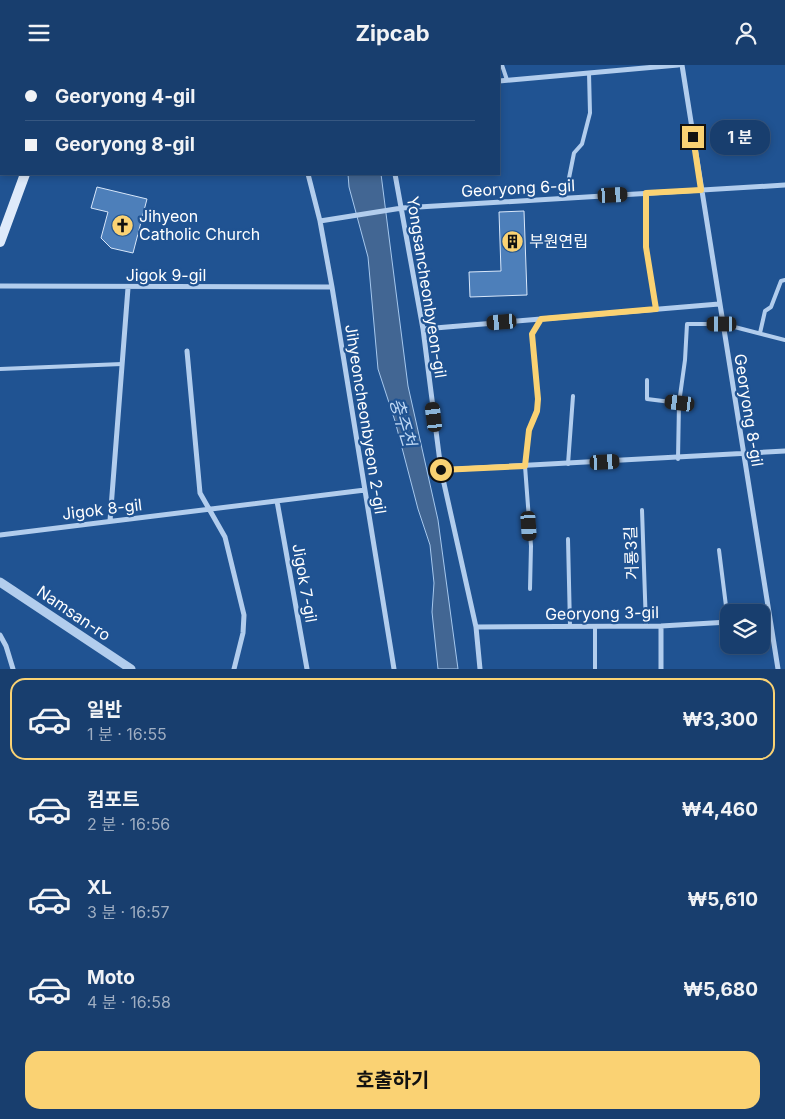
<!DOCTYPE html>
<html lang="ko">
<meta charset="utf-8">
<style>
:root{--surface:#183e6e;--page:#254976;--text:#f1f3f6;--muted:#9faec2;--line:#365781;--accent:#fad273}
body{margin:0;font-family:Inter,"Noto Sans KR",sans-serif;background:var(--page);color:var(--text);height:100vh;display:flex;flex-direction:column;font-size:19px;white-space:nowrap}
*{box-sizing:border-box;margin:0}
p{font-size:16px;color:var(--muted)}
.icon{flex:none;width:28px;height:28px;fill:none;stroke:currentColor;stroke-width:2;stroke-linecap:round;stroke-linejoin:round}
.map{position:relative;height:604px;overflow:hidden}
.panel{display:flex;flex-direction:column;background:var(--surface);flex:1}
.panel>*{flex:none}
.banner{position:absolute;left:0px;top:0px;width:500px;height:110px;box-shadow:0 2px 8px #0003,0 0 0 1px var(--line);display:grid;align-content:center;height:110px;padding:0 25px;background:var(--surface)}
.tools{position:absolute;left:720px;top:539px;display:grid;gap:10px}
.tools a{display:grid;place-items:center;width:50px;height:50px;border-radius:10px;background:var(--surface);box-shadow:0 2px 8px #0003,0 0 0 1px var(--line);font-size:25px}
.end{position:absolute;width:22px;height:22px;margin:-11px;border:6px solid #fad273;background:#111;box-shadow:0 0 0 2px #111}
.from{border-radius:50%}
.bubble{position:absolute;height:35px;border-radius:15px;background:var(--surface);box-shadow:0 2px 8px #0003,0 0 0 1px var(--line);font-size:16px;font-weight:700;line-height:35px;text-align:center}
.car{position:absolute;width:15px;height:30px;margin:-15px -8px;border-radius:6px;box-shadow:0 0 4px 1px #0007;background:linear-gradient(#222 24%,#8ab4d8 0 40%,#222 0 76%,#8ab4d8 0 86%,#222 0)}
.banner b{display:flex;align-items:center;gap:18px;height:48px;font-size:19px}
.banner b+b{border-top:1px solid var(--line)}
.banner i{width:12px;height:12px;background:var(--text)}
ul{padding:9px 0 0;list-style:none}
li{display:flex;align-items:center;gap:15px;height:82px;margin:0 10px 8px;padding:0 15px;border:2px solid transparent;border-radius:15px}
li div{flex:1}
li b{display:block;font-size:19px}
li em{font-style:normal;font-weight:700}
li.on{border-color:var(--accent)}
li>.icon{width:45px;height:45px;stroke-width:1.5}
.primary-button{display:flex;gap:10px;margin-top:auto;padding:10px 25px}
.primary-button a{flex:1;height:58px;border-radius:15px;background:var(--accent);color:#111;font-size:20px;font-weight:700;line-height:58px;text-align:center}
header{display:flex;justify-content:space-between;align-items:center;height:65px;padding:0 25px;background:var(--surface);font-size:22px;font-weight:700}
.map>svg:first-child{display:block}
.water{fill:#426693;stroke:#a6c8ee}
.building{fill:#4d7fba;stroke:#d8e7fa}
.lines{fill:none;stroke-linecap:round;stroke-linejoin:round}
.service{stroke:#b2cded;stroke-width:4}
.minor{stroke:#b2cded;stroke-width:5}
.tertiary{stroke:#b2cded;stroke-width:9}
.secondary{stroke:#deeafa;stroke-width:10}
.route{stroke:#fad273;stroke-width:6}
.labels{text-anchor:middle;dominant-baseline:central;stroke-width:4.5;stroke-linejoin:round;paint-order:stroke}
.street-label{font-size:16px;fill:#fff;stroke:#205392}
.poi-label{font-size:16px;fill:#fff;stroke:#205392;text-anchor:start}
.water-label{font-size:18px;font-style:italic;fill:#bed7f4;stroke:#205392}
</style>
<header><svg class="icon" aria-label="menu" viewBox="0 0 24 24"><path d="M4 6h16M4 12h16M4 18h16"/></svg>Zipcab<svg class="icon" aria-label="person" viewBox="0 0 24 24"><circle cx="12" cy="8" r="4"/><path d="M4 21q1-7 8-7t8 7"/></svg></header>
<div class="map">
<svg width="785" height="604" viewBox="0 0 785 604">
<rect width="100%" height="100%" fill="#205392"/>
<path class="water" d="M348,109h33l27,212 30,134 20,149h-20l-6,-57 2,-29 -4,-38 -12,-36 -23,-88 -17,-52 -10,-112 -19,-70z"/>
<path class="building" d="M97,122l50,12 -14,54 -22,-5 -10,-10 7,-26 -17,-4z
M524,146l3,84 -57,2 -1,-25 32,-1 -2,-59z"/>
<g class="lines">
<path class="service" d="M502,0l5,15
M646,129v53l10,62
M565,133l9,-45 8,-9 8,-31 -1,-40
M760,268l5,-22 6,-4 10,-26 4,-1
M0,304l122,-5
M647,315v19l32,4
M678,394l1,-56 6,-43 2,-36h36l62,16
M568,399l5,-68
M642,445l4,116
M568,474l2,87
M719,485l9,72
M530,524l1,-43 -6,-80 4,-36 8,-20 1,-11 -6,-65 9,-15
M595,561v43"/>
<path class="minor" d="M271,0l1,1
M362,0l1,1
M682,0l96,604
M499,16l179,-16
M308,109l12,47 12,66 62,382
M395,109l28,155 18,141 35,157 4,42
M320,156l82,-13 383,-23
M0,221l332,1
M423,264l296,-25
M187,286l13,142 25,44 19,78 -1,18 -9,36
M441,405l344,-19
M277,436l30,168
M110,456l18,-233
M0,470l365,-45
M661,561v43
M476,562l185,-1 68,-4
M0,570l6,11 7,23"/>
<path class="tertiary" d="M0,517l131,87"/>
<path class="secondary" d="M67,1l1,-1
M0,177l25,-68"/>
</g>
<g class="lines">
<path class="route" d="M441,405l84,-4 4,-36 8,-19 1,-12 -6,-65 9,-15 115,-10 -10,-62v-54l55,-3 -8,-53"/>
</g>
<defs>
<symbol id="church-disc" viewBox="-11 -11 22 22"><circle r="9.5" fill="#fad273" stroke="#205392"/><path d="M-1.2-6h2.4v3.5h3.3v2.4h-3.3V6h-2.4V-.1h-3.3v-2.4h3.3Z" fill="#111"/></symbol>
<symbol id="building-disc" viewBox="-11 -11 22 22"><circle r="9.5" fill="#fad273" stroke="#205392"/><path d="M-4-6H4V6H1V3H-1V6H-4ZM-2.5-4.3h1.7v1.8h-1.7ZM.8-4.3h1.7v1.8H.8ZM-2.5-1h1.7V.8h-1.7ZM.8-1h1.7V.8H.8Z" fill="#111"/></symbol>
</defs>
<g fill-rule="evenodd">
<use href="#church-disc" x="110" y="148" width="25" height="25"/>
<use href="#building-disc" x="500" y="164" width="25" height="25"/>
</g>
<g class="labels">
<g class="street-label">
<text transform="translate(518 123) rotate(-3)">Georyong 6-gil</text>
<text x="166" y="210">Jigok 9-gil</text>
<text transform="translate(427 222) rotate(81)">Yongsancheonbyeon-gil</text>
<text transform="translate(749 345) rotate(81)">Georyong 8-gil</text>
<text transform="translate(366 354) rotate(81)">Jihyeoncheonbyeon 2-gil</text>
<text transform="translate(102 444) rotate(-7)">Jigok 8-gil</text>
<text transform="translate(631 488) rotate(-92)">거룡3길</text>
<text transform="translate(305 518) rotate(80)">Jigok 7-gil</text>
<text transform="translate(74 548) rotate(34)">Namsan-ro</text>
<text transform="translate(602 548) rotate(-1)">Georyong 3-gil</text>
</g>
<g class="poi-label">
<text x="139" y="151">Jihyeon<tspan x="139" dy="18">Catholic Church</tspan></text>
<text x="529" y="176">부원연립</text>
</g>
<g class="water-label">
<text transform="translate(403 357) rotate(73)">충주천</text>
</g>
</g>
</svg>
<div class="tools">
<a><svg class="icon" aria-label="layers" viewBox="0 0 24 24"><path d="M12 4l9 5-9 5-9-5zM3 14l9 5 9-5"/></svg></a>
</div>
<i class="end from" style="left:441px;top:405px"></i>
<i class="end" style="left:693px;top:72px"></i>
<div class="bubble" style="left:710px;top:55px;width:60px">1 분</div>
<i class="car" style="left:613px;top:130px;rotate:87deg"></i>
<i class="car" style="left:502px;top:257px;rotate:265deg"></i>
<i class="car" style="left:722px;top:259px;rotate:270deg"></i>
<i class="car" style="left:680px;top:338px;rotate:277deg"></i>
<i class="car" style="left:434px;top:352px;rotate:353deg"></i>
<i class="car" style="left:605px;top:397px;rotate:87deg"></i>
<i class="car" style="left:529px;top:461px;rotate:176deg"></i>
<div class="banner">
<b><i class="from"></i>Georyong 4-gil</b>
<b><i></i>Georyong 8-gil</b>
</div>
</div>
<section class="panel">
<ul>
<li class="on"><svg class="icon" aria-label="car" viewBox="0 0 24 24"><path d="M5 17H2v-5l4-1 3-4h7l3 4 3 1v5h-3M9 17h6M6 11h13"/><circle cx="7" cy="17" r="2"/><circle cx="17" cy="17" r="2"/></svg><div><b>일반</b><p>1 분 · 16:55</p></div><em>₩3,300</em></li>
<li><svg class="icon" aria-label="car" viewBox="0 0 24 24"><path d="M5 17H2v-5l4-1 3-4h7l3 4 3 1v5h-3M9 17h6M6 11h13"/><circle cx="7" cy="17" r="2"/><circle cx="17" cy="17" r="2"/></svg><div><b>컴포트</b><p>2 분 · 16:56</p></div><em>₩4,460</em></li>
<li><svg class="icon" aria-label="car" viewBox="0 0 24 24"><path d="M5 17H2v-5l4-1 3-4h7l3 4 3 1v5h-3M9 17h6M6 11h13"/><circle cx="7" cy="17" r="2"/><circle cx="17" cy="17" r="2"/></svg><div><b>XL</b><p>3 분 · 16:57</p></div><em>₩5,610</em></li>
<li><svg class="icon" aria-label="car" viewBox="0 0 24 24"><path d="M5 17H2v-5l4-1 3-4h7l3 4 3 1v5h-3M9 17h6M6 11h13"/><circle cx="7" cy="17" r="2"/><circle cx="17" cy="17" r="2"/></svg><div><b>Moto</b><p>4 분 · 16:58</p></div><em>₩5,680</em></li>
</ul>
<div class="primary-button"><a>호출하기</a></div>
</section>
